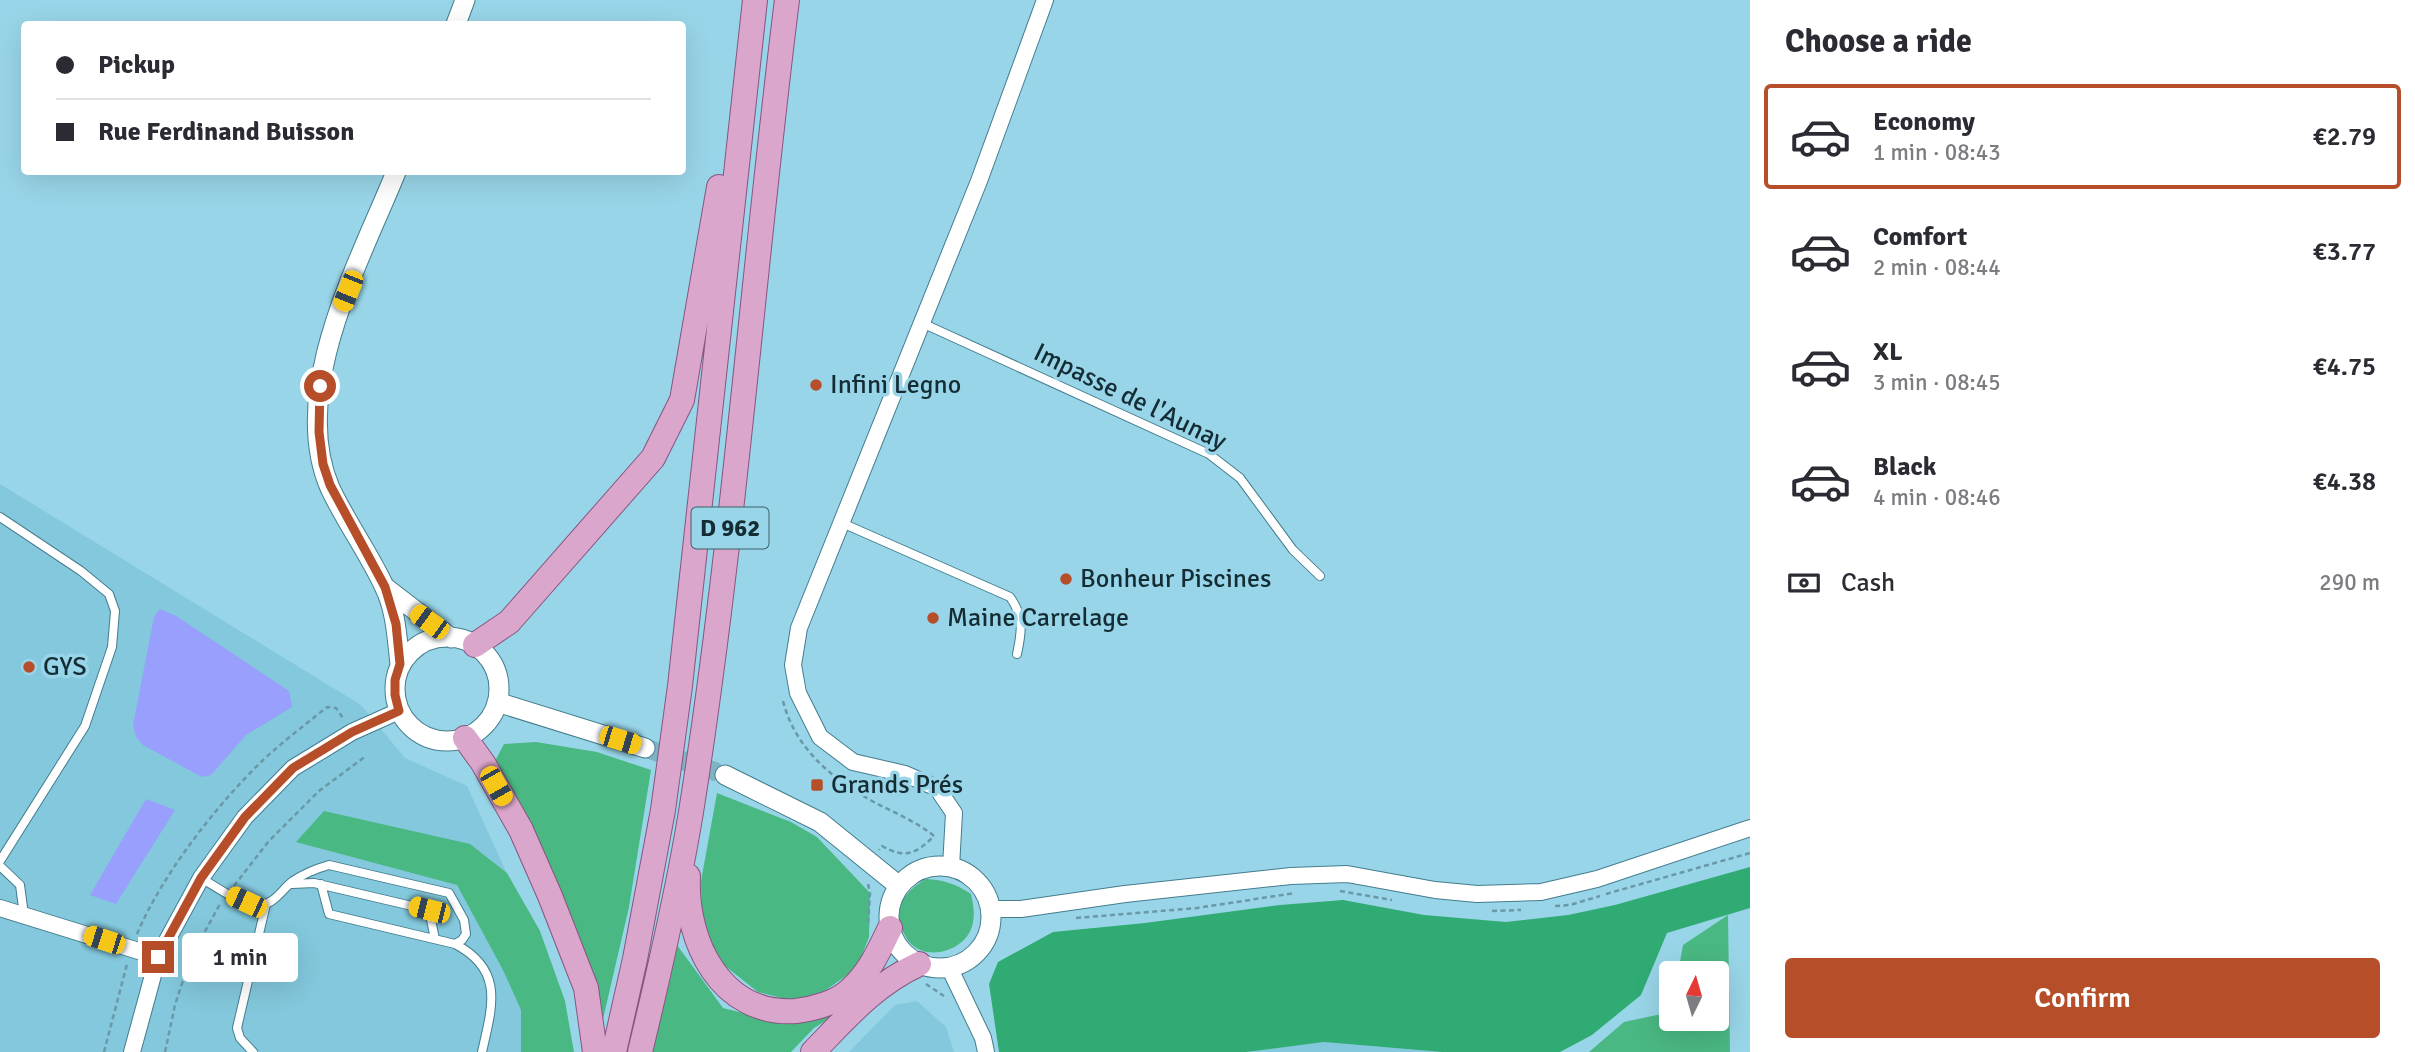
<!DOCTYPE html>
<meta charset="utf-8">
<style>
:root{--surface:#fff;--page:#f7f7f7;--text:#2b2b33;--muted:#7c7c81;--line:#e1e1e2;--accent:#b54e29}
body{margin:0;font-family:Signika,sans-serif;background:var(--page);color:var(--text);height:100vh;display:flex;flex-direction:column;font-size:26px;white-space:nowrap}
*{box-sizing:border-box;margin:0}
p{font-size:23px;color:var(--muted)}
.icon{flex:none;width:38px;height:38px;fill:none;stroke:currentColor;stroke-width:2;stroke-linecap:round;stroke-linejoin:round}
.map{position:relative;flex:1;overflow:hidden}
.drawer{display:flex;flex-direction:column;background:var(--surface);width:665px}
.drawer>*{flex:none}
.hud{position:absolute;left:21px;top:21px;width:665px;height:154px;border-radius:7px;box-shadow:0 7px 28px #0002;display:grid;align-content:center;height:154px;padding:0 35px;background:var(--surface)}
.needle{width:46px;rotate:5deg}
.tools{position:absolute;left:1659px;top:961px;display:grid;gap:14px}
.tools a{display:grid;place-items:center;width:70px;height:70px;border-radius:7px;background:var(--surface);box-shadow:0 7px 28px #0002;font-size:35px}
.end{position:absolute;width:32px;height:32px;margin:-16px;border:9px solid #b54e29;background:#fff;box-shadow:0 0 0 4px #fff}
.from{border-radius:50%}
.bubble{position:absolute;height:49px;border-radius:7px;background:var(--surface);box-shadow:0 7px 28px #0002;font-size:23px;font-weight:600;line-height:49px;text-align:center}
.car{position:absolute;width:21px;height:42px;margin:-21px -10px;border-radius:9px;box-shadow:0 0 5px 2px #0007;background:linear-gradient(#f5c518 24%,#345 0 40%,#f5c518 0 76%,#345 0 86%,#f5c518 0)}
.hud b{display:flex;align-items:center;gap:24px;height:66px;font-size:26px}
.hud b+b{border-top:2px solid var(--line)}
.hud i{width:18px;height:18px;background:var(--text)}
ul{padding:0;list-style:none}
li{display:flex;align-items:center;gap:21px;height:105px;margin:0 14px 10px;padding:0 21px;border:4px solid transparent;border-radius:7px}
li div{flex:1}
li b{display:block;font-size:26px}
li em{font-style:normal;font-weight:600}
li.active{border-color:var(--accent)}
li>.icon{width:63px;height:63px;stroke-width:1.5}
h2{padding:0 35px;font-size:32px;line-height:84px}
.pay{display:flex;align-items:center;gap:18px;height:77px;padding:0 35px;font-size:26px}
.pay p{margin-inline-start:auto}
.primary-button{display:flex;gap:14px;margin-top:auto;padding:14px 35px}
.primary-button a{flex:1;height:80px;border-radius:7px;background:var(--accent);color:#fff;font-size:28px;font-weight:600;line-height:80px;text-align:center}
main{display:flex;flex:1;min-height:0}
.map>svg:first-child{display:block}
.built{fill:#83c8dc}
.green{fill:#4ab883}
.forest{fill:#30ab74}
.water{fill:#989ffc}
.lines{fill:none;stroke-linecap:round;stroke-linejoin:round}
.tertiary-tunnel{stroke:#7eb3c4;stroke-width:19;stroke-dasharray:19 10;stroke-linecap:butt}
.service-casing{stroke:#437d8e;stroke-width:10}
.minor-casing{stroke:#437d8e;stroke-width:18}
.tertiary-casing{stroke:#437d8e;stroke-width:21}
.primary-casing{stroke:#865580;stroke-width:26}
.path{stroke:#6998a6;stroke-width:2.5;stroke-dasharray:5 3.5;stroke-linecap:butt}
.service{stroke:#fff;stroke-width:8}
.minor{stroke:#fff;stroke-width:16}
.tertiary{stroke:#fff;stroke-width:19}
.primary{stroke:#dba6cb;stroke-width:24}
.route{stroke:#b54e29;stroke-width:9}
.poi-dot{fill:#b54e29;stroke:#99d5e8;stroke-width:2.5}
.labels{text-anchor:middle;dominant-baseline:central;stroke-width:7;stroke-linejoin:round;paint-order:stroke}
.shield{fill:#99d5e8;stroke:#3c5f69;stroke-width:2}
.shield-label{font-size:24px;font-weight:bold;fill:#142c33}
.poi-label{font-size:26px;fill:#142c33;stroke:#99d5e8;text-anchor:start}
.street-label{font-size:26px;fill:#142c33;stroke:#99d5e8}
</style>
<main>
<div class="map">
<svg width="1750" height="1052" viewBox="0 0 1750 1052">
<rect width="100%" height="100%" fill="#99d5e8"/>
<path class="built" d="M0,484l361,221 44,53 62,28 98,215 6,51h-571z
M917,1001l29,26 8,25h-105l46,-47z
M1324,1042l117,10h-195z"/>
<path class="green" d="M536,742l61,10 54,18 -22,137 -29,125 -107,-267 11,-21z
M717,793l74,29 26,15 53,56 -1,44 -12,31 -31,22 -28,12 -40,-10 -33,-26 -23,-34 -1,-51z
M324,811l146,33 37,29 33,58 25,70 9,51h-53v-42l-18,-40 -46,-85 -161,-43z
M926,879c18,1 30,5 45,15 2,10 4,18 2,28 -3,22 -30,35 -50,29 -7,-2 -14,-8 -17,-14 -16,-26 -4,-44 20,-58z
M1728,915l2,137h-141l35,-30 47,-10v6h46v-45h-39l5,-28z
M677,945l46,63 36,9 79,-4 -24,15 -23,24h-139z"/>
<path class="forest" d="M1750,867v41l-83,25 -26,62 -49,40 -32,17h-118l-118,-10 -78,10h-247l-10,-68 9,-22 55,-30 92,-9 135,-18 63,-5 81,15 82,7 62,-7 47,-10z"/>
<path class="water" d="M160,609l16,7 113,75 3,16 -46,28 -35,40 -9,2 -59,-32 -7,-8 -3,-12 21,-108z
M146,799l29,11 -59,94 -26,-9z"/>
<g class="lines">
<path class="tertiary-tunnel" d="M645,748l80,27"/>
<defs>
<path id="service" d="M922,323l287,131 31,24 53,72 27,26
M0,517l81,54 28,23 6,17 -3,36 -27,79 -85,135
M842,523l168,74c14,20 12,34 7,57
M0,866l20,19 4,30
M201,878c14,8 40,27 56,27 17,1 24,-15 36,-24 12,-8 22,-12 36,-16l120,28 15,27 2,14 -4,6 -7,4
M292,884l22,-1 115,27 6,29
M321,884l8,30 126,30c50,26 37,63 27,108
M253,1052l-13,-14 -3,-10 29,-124"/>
<path id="minor" d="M951,867l3,-54 -17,-25 -32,-14 -52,-12 -33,-25 -22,-44 -5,-28 6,-37 180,-447 66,-181
M0,908l158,49
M991,909h30l104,-15 166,-18 56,-2 88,16 42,4 64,-2 56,-13 153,-51
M949,967l34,71 3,14
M132,1052l26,-95 43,-79 44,-61 48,-49 59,-36 47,-21"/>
<path id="tertiary" d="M456,24l9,-24
M396,172c-36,89 -108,219 -66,316 16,34 38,64 54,98 12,24 13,52 16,78
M386,588l65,50
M395 689a52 52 0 1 1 104 0a52 52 0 1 1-104 0Z
M497,702l148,46
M725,775l95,47 79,64
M889 917a51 51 0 1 1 102 0a51 51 0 1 1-102 0Z"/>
<path id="primary" d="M475,645l34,-23 144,-164 29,-58 37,-213
M465,738l18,25 38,67 29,66 36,92 9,64
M688,876c-3,66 33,140 108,135 17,-2 40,-8 54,-21 19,-17 29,-39 40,-62
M614,1052l21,-93 28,-149 17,-124 75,-686
M640,1052c19,-79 38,-160 51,-240 43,-270 62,-542 96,-812
M813,1052c34,-35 61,-67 106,-88"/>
</defs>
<use href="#service" class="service-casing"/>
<use href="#minor" class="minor-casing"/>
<use href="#tertiary" class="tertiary-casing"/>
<use href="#primary" class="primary-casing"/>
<path class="path" d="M783,701c12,47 48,77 89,100 20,11 44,20 62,35 -18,18 -29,23 -52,10l-3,4
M868,884l2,9 -2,33
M234,886l34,-44 51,-51 47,-35
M1340,891l52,9
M1606,894l144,-41
M1555,906l15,-1 30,-9
M1492,911l29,-1
M1076,918l121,-10 98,-15
M137,934c25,-59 78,-127 124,-172 21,-20 44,-37 66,-55l9,1 7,10
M926,984l18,12
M104,1052l23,-88
M165,1052l10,-47 15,-46 31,-57"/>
<use href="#service" class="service"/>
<use href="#minor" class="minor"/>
<use href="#tertiary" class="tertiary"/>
<use href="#primary" class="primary"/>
</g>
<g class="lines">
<path class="route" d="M158,957l43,-79 44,-61 48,-49 59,-36 47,-21 -4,-16v-15l5,-16 -4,-40 -11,-37 -55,-102 -7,-21 -4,-32 1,-46"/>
</g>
<g class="poi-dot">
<circle cx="816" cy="385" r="7"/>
<circle cx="1066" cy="579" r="7"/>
<circle cx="933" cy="618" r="7"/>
<circle cx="29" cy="667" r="7"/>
<rect x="810" y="778" width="14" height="14" rx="3.5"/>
</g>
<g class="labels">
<rect class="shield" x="691.5" y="507.5" width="77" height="41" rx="5"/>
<g class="shield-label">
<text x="730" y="528">D 962</text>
</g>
<g class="poi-label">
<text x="830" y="385">Infini Legno</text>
<text x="1080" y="579">Bonheur Piscines</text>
<text x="947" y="618">Maine Carrelage</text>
<text x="43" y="667">GYS</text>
<text x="831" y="785">Grands Prés</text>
</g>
<g class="street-label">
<text transform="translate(1130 397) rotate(26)">Impasse de l'Aunay</text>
</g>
</g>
</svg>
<div class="tools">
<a><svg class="needle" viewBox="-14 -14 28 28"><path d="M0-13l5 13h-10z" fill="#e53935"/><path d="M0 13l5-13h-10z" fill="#7c7c81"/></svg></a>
</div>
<i class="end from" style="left:320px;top:386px"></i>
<i class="end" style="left:158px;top:957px"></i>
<div class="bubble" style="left:182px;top:933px;width:116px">1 min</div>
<i class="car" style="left:348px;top:291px;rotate:202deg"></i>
<i class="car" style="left:429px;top:622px;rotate:306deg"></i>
<i class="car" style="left:620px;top:740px;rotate:107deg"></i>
<i class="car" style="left:496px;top:786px;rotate:150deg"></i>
<i class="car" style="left:246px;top:902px;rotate:295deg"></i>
<i class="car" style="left:429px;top:910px;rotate:284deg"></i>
<i class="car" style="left:104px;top:940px;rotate:288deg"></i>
<div class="hud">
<b><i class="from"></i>Pickup</b>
<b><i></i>Rue Ferdinand Buisson</b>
</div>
</div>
<section class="drawer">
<h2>Choose a ride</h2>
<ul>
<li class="active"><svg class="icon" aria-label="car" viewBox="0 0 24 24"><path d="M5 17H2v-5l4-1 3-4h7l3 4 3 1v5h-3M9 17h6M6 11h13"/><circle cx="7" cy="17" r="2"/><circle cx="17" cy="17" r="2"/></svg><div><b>Economy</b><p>1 min · 08:43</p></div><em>€2.79</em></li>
<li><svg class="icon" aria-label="car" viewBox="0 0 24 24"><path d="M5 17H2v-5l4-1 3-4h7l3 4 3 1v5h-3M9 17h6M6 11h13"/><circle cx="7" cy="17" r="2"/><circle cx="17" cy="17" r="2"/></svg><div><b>Comfort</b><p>2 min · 08:44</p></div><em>€3.77</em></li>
<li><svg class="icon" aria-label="car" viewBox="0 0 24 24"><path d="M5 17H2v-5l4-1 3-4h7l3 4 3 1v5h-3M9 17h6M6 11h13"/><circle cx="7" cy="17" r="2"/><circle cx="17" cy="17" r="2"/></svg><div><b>XL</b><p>3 min · 08:45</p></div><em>€4.75</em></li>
<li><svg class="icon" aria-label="car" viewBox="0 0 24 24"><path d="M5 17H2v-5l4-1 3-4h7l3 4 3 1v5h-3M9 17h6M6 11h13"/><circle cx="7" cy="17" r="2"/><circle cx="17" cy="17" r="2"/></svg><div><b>Black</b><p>4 min · 08:46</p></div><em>€4.38</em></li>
</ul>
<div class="pay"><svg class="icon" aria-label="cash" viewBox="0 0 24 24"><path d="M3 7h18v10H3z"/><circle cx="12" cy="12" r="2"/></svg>Cash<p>290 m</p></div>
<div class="primary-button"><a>Confirm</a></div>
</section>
</main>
